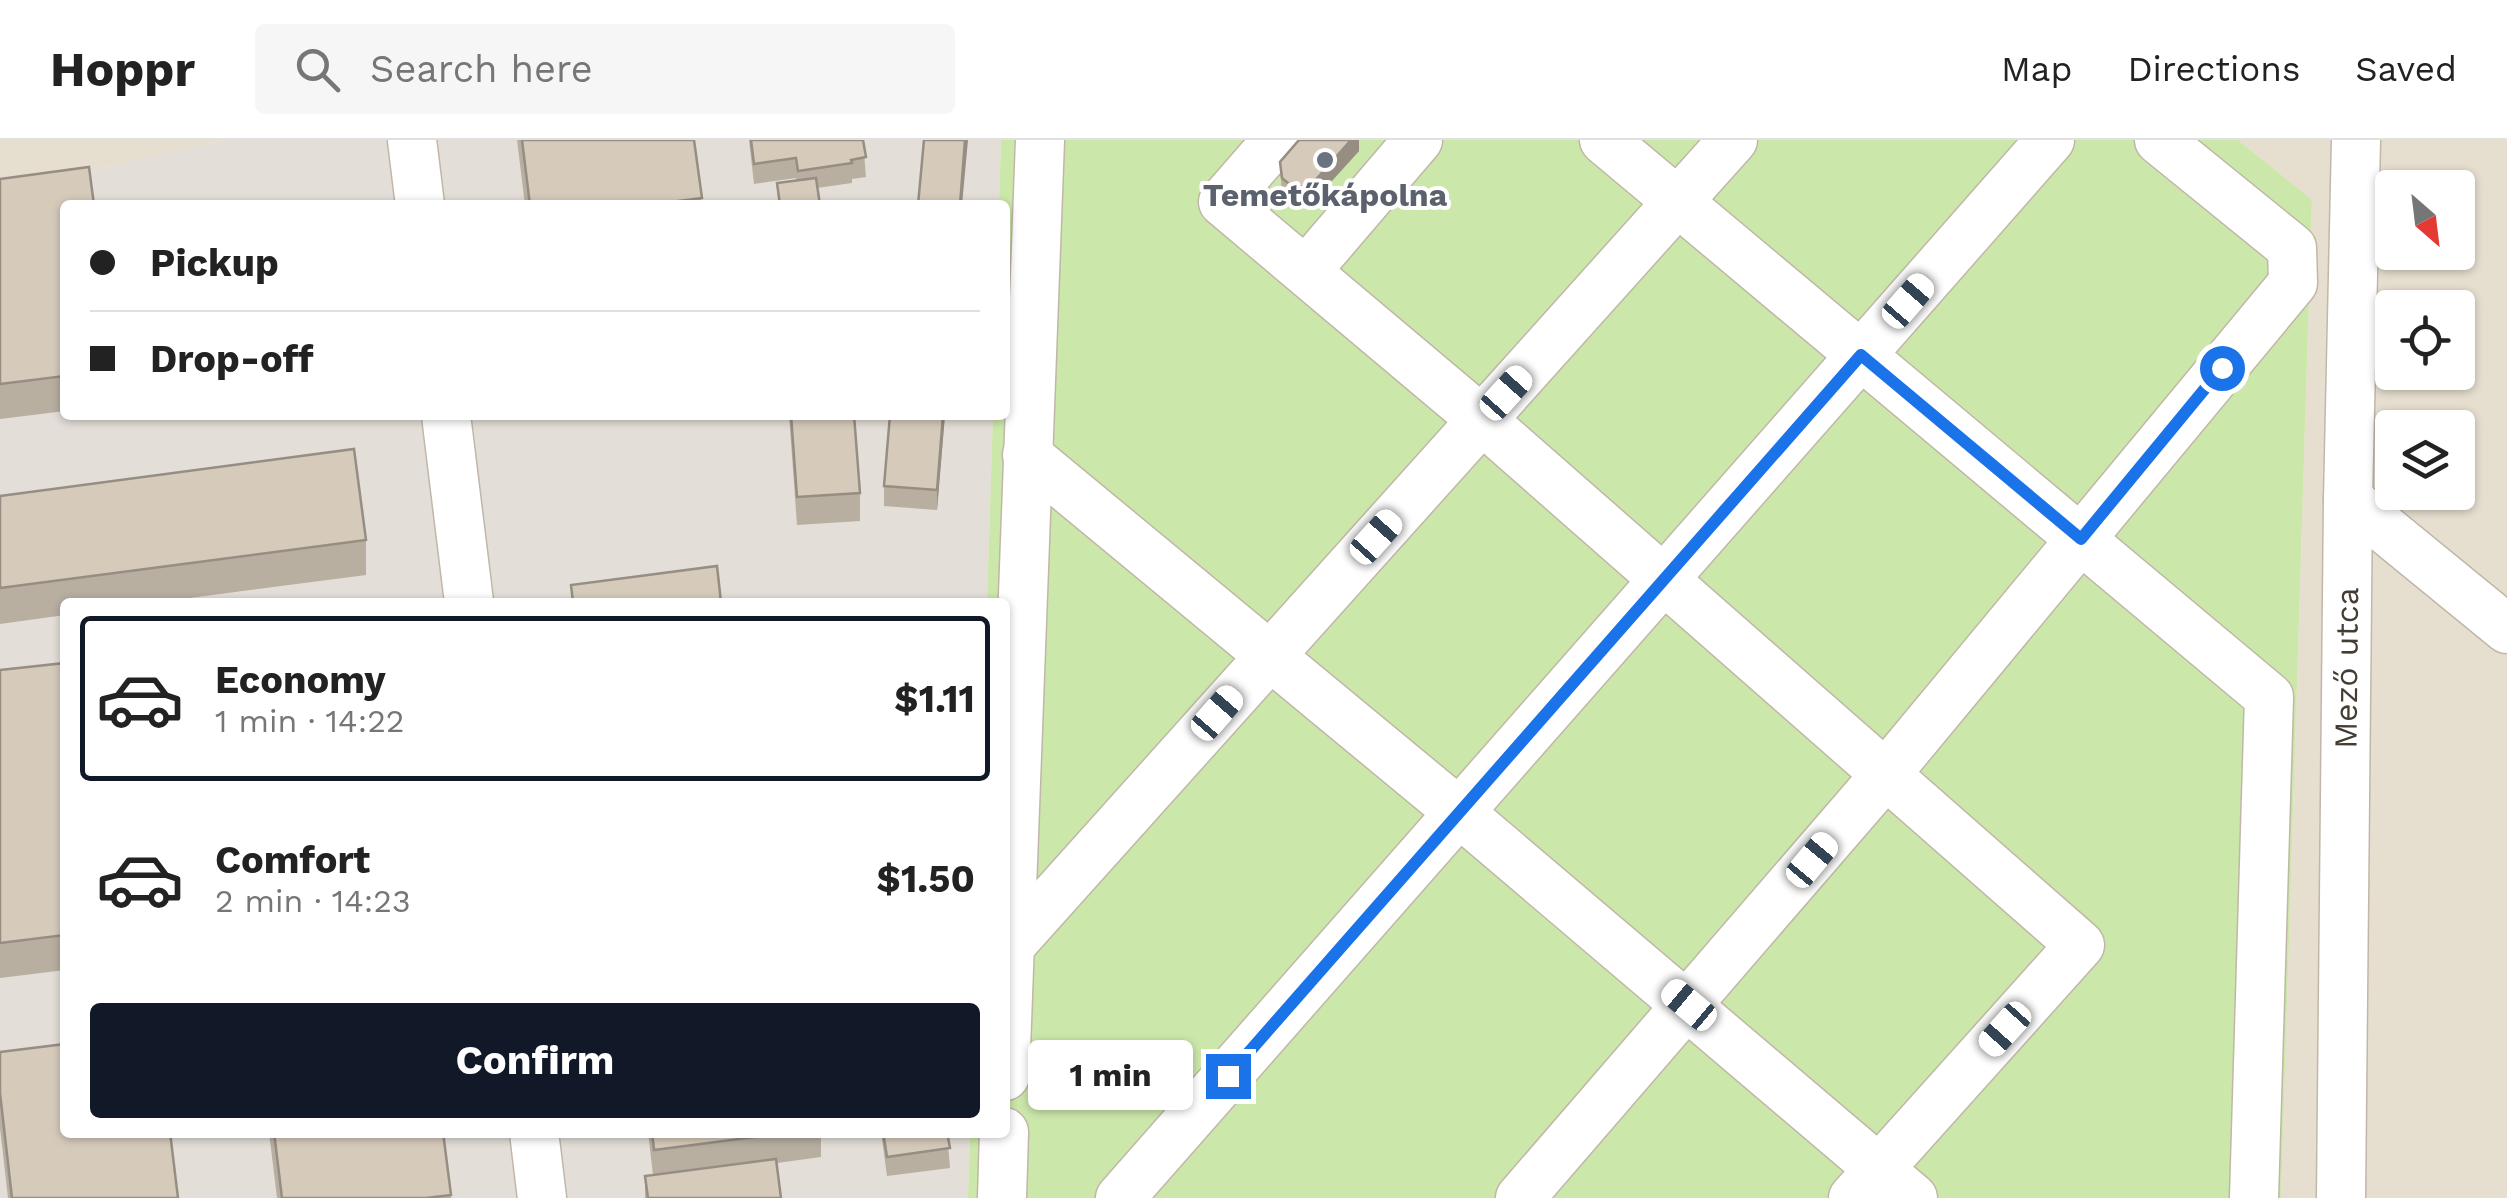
<!DOCTYPE html>
<meta charset="utf-8">
<style>
:root{--surface:#fff;--page:#f6f6f6;--text:#222;--muted:#767676;--line:#e0e0e0;--accent:#111827}
body{margin:0;font-family:"Work Sans",sans-serif;background:var(--page);color:var(--text);height:100vh;display:flex;flex-direction:column;font-size:38px;white-space:nowrap}
*{box-sizing:border-box;margin:0}
p{font-size:32px;color:var(--muted)}
.icon{flex:none;width:55px;height:55px;fill:none;stroke:currentColor;stroke-width:2;stroke-linecap:round;stroke-linejoin:round}
.map{position:relative;flex:1;overflow:hidden}
.side{position:absolute;left:60px;top:458px;width:950px;height:540px;display:flex;flex-direction:column;background:var(--surface);border-radius:10px;box-shadow:0 2px 8px #0004}
.side>*{flex:none}
.guide{position:absolute;left:60px;top:60px;width:950px;height:220px;border-radius:10px;box-shadow:0 2px 8px #0004;display:grid;align-content:center;height:220px;padding:0 30px;background:var(--surface)}
.needle{width:65px;rotate:152deg}
.tools{position:absolute;left:2375px;top:30px;display:grid;gap:20px}
.tools a{display:grid;place-items:center;width:100px;height:100px;border-radius:10px;background:var(--surface);box-shadow:0 2px 8px #0004;font-size:50px}
.end{position:absolute;width:45px;height:45px;margin:-22px;border:12px solid #1a73e8;background:#fff;box-shadow:0 0 0 5px #fff}
.from{border-radius:50%}
.bubble{position:absolute;height:70px;border-radius:10px;background:var(--surface);box-shadow:0 2px 8px #0004;font-size:32px;font-weight:700;line-height:70px;text-align:center}
.car{position:absolute;width:30px;height:60px;margin:-30px -15px;border-radius:12px;box-shadow:0 0 8px 2px #0007;background:linear-gradient(#fff 24%,#345 0 40%,#fff 0 76%,#345 0 86%,#fff 0)}
.guide b{display:flex;align-items:center;gap:35px;height:95px;font-size:38px}
.guide b+b{border-top:2px solid var(--line)}
.guide i{width:25px;height:25px;background:var(--text)}
ul{padding:18px 0 0;list-style:none}
li{display:flex;align-items:center;gap:30px;height:165px;margin:0 20px 15px;padding:0 10px;border:5px solid transparent;border-radius:10px}
li div{flex:1}
li b{display:block;font-size:38px}
li em{font-style:normal;font-weight:700}
li.active{border-color:var(--accent)}
li>.icon{width:90px;height:90px;stroke-width:1.5}
.cta{display:flex;gap:20px;margin-top:auto;padding:20px 30px}
.cta a{flex:1;height:115px;border-radius:10px;background:var(--accent);color:#fff;font-size:40px;font-weight:700;line-height:115px;text-align:center}
header{display:flex;align-items:center;gap:60px;box-sizing:border-box;height:140px;padding:0 50px;background:var(--surface);border-bottom:2px solid var(--line)}
header strong{font-size:48px}
nav{display:flex;gap:55px;margin-inline-start:auto;font-size:35px}
.search{width:700px;height:90px;background:var(--page);display:flex;align-items:center;gap:25px;box-sizing:border-box;padding:0 35px;border-radius:10px;color:var(--muted);font-size:38px}
.map>svg:first-child{display:block}
.residential{fill:#e6dfd0;fill-rule:evenodd}
.industrial{fill:#e3ded8}
.green{fill:#cce7aa}
.lines{fill:none;stroke-linecap:round;stroke-linejoin:round}
.minor-casing{stroke:#c0b7a8;stroke-width:51}
.minor{stroke:#fff;stroke-width:48}
.wall{fill:#b8afa1}
.shaded-wall{fill:#968e83}
.building{fill:#d6cbbb;stroke:#968e83;stroke-width:2.5}
.route{stroke:#1a73e8;stroke-width:12}
.worship-dot{fill:#6b7280;stroke:#fff;stroke-width:4}
.labels{text-anchor:middle;dominant-baseline:central;stroke-width:8;stroke-linejoin:round;paint-order:stroke}
.worship-label{font-size:32px;font-weight:bold;fill:#5b616d;stroke:#fff}
.street-label{font-size:32px;fill:#433d33;stroke:#fff}
</style>
<header>
<strong>Hoppr</strong>
<div class="search"><svg class="icon" aria-label="search" viewBox="0 0 24 24"><circle cx="10" cy="10" r="6"/><path d="M15 15l6 6"/></svg>Search here</div>
<nav><a>Map</a><a>Directions</a><a>Saved</a></nav>
</header>
<div class="map">
<svg width="2507" height="1058" viewBox="0 0 2507 1058">
<rect width="100%" height="100%" fill="#f2ede3"/>
<path class="residential" d="M0,0h225l-225,52z
M2238,0h269v1058h-226l31,-997zM2392,48h66v64h-66zM2392,168h66v64h-66zM2392,288h66v64h-66z"/>
<path class="industrial" d="M225,0h776l-2,65h-934v210h928l-6,187h-922v530l905,1 -2,65h-968v-1006z"/>
<path class="green" d="M1001,0h1237l74,60 -31,998h-1313l2,-65 35,-1v-530h-18l6,-187h12v-210h-6z"/>
<g class="lines">
<defs>
<g id="minor">
<path d="M412,0l8,65"/>
<path d="M1277,0l-54,62 259,218 598,525 -227,253"/>
<path d="M1604,0l665,557 -15,501"/>
<path d="M1306,131l112,-131"/>
<path d="M446,275l23,187"/>
<path d="M1027,315l433,358 453,385"/>
<path d="M2348,359l159,130"/>
<path d="M1008,808l725,-808"/>
<path d="M1005,936l35,-936"/>
<path d="M534,992l8,66"/>
<path d="M1002,1058l2,-66"/>
<path d="M1120,1058l930,-1058"/>
<path d="M1520,1058l366,-424 407,-491 -1,-35 -133,-108"/>
<path id="s1" d="M2341,1058l7,-699 8,-359"/>
</g>
</defs>
<use href="#minor" class="minor-casing"/>
<use href="#minor" class="minor"/>
</g>
<path class="wall" d="M517,0h177l8,65h-177z
M749,0h114l3,37 -14,2v4l-35,5 3,17h-41l-2,-22 19,-3v-2l-42,6z
M1359,0v11l-48,53 -17,4 -12,-10 -2,-36z
M0,39l65,26v206l-65,8z
M789,275h65l6,78v28l-63,4z
M890,275h55l-8,95 -53,-4v-20z
M0,356l366,44v35l-207,27h-94v13l-65,9z
M65,523v307l-65,8v-308z
M0,912l178,146h-170l-8,-70z
M269,992h174l8,66h-174z
M648,992h173v25l-44,6 4,35h-136v-22l8,-1z
M881,992h66l3,36 -63,8z"/>
<path class="shaded-wall" d="M965,0h3l-6,65h-2z
M1351,0h8v11l-48,53 -17,4v-20z
M943,275h2l-8,95v-20z"/>
<path class="building" d="M522,0h172l8,58 -55,7h-117z
M751,0h112l3,17 -15,3 1,3 -54,8 -2,-13 -42,6z
M924,0h41l-5,65h-42z
M1299,0h52l-40,45 -17,3 -12,-10 -2,-16z
M89,27l5,38h-29v171l-65,8v-205z
M816,38l4,27h-40l-3,-22z
M791,275h63l6,78 -63,4z
M890,275h53l-6,75 -53,-4z
M354,309l12,91 -366,48v-92z
M717,426l4,36h-148l-2,-17z
M65,523v272l-65,8v-273z
M65,904v88h105l8,66h-166l-12,-105v-41z
M274,992h169l8,63 -25,3h-144z
M652,992h142l-140,18z
M883,992h64l3,16 -63,9z
M776,1019l5,39h-133l-3,-22z"/>
<g class="lines">
<path class="route" d="M1228,936l633,-721 220,184 141,-171"/>
</g>
<circle class="worship-dot" cx="1325" cy="20" r="10"/>
<g class="labels">
<g class="worship-label">
<text x="1325" y="55">Temetőkápolna</text>
</g>
<g class="street-label">
<text stroke="none"><textPath href="#s1" startOffset="530">Mező utca</textPath></text>
</g>
</g>
</svg>
<div class="tools">
<a><svg class="needle" viewBox="-14 -14 28 28"><path d="M0-13l5 13h-10z" fill="#e53935"/><path d="M0 13l5-13h-10z" fill="#767676"/></svg></a>
<a><svg class="icon" aria-label="locate" viewBox="0 0 24 24"><circle cx="12" cy="12" r="6"/><path d="M12 2v4M12 18v4M2 12h4M18 12h4"/></svg></a>
<a><svg class="icon" aria-label="layers" viewBox="0 0 24 24"><path d="M12 4l9 5-9 5-9-5zM3 14l9 5 9-5"/></svg></a>
</div>
<i class="end from" style="left:2222px;top:228px"></i>
<i class="end" style="left:1228px;top:936px"></i>
<div class="bubble" style="left:1028px;top:900px;width:165px">1 min</div>
<i class="car" style="left:1908px;top:161px;rotate:41deg"></i>
<i class="car" style="left:1506px;top:253px;rotate:42deg"></i>
<i class="car" style="left:1376px;top:397px;rotate:42deg"></i>
<i class="car" style="left:1217px;top:573px;rotate:41deg"></i>
<i class="car" style="left:1812px;top:720px;rotate:40deg"></i>
<i class="car" style="left:1689px;top:865px;rotate:310deg"></i>
<i class="car" style="left:2005px;top:889px;rotate:222deg"></i>
<div class="guide">
<b><i class="from"></i>Pickup</b>
<b><i></i>Drop-off</b>
</div>
<section class="side">
<ul>
<li class="active"><svg class="icon" aria-label="car" viewBox="0 0 24 24"><path d="M5 17H2v-5l4-1 3-4h7l3 4 3 1v5h-3M9 17h6M6 11h13"/><circle cx="7" cy="17" r="2"/><circle cx="17" cy="17" r="2"/></svg><div><b>Economy</b><p>1 min · 14:22</p></div><em>$1.11</em></li>
<li><svg class="icon" aria-label="car" viewBox="0 0 24 24"><path d="M5 17H2v-5l4-1 3-4h7l3 4 3 1v5h-3M9 17h6M6 11h13"/><circle cx="7" cy="17" r="2"/><circle cx="17" cy="17" r="2"/></svg><div><b>Comfort</b><p>2 min · 14:23</p></div><em>$1.50</em></li>
</ul>
<div class="cta"><a>Confirm</a></div>
</section>
</div>
